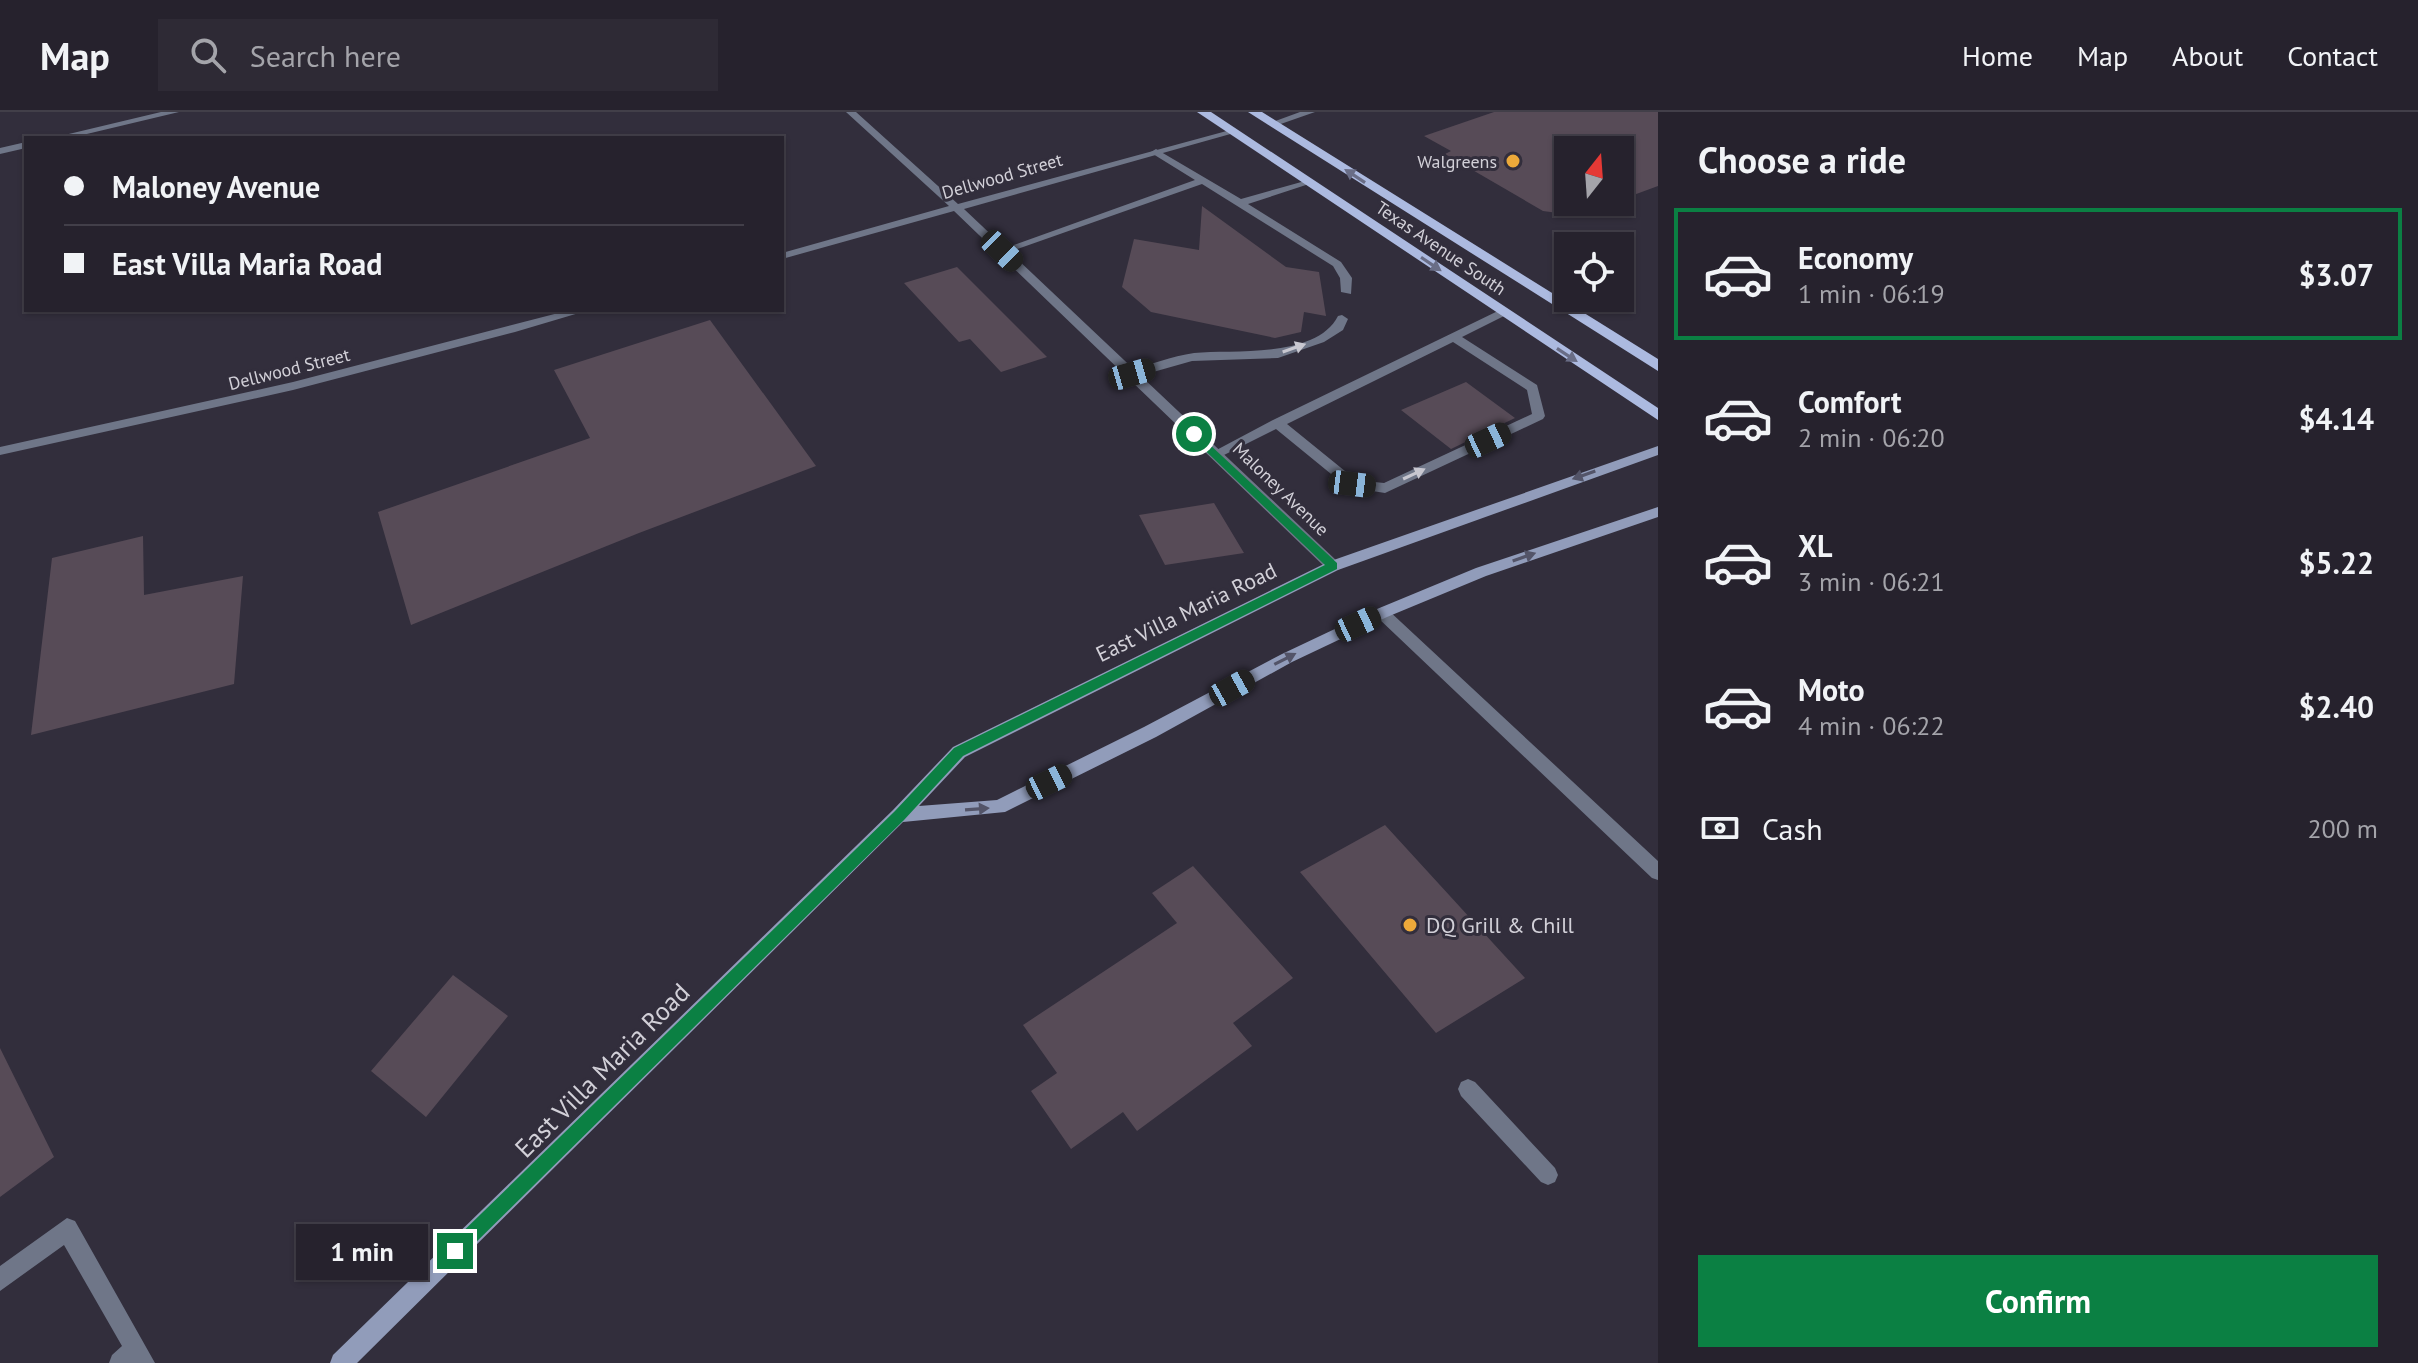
<!DOCTYPE html>
<meta charset="utf-8">
<style>
:root{--surface:#26222d;--page:#2e2a35;--text:#f1f3f6;--muted:#a4a4aa;--line:#423f49;--accent:#0b8043}
body{margin:0;font-family:"PT Sans",sans-serif;background:var(--page);color:var(--text);height:100vh;display:flex;flex-direction:column;font-size:30px;white-space:nowrap}
*{box-sizing:border-box;margin:0}
p{font-size:26px;color:var(--muted)}
.icon{flex:none;width:44px;height:44px;fill:none;stroke:currentColor;stroke-width:2;stroke-linecap:round;stroke-linejoin:round}
.map{position:relative;flex:1;overflow:hidden}
.side{display:flex;flex-direction:column;background:var(--surface);width:760px}
.side>*{flex:none}
.guide{position:absolute;left:24px;top:24px;width:760px;height:176px;border-radius:0px;box-shadow:0 2px 6px #0004,0 0 0 2px var(--line);display:grid;align-content:center;height:176px;padding:0 40px;background:var(--surface)}
.needle{width:52px;rotate:17deg}
.fabs{position:absolute;left:1554px;top:24px;display:grid;gap:16px}
.fabs a{display:grid;place-items:center;width:80px;height:80px;border-radius:0px;background:var(--surface);box-shadow:0 2px 6px #0004,0 0 0 2px var(--line);font-size:40px}
.end{position:absolute;width:36px;height:36px;margin:-18px;border:10px solid #0b8043;background:#fff;box-shadow:0 0 0 4px #fff}
.from{border-radius:50%}
.bubble{position:absolute;height:56px;border-radius:0px;background:var(--surface);box-shadow:0 2px 6px #0004,0 0 0 2px var(--line);font-size:26px;font-weight:700;line-height:56px;text-align:center}
.car{position:absolute;width:24px;height:48px;margin:-24px -12px;border-radius:10px;box-shadow:0 0 6px 2px #0007;background:linear-gradient(#222 24%,#8ab4d8 0 40%,#222 0 76%,#8ab4d8 0 86%,#222 0)}
.guide b{display:flex;align-items:center;gap:28px;height:76px;font-size:30px}
.guide b+b{border-top:2px solid var(--line)}
.guide i{width:20px;height:20px;background:var(--text)}
ul{padding:0;list-style:none}
li{display:flex;align-items:center;gap:24px;height:132px;margin:0 16px 12px;padding:0 24px;border:4px solid transparent;border-radius:0px}
li div{flex:1}
li b{display:block;font-size:30px}
li em{font-style:normal;font-weight:700}
li.active{border-color:var(--accent)}
li>.icon{width:72px;height:72px;stroke-width:1.5}
h2{padding:0 40px;font-size:36px;line-height:96px}
.pay{display:flex;align-items:center;gap:20px;height:88px;padding:0 40px;font-size:30px}
.pay p{margin-inline-start:auto}
.action{display:flex;gap:16px;margin-top:auto;padding:16px 40px}
.action a{flex:1;height:92px;border-radius:0px;background:var(--accent);color:#fff;font-size:32px;font-weight:700;line-height:92px;text-align:center}
header{display:flex;align-items:center;gap:48px;box-sizing:border-box;height:112px;padding:0 40px;background:var(--surface);border-bottom:2px solid var(--line)}
header strong{font-size:38px}
nav{display:flex;gap:44px;margin-inline-start:auto;font-size:28px}
.search{width:560px;height:72px;background:var(--page);display:flex;align-items:center;gap:20px;box-sizing:border-box;padding:0 28px;border-radius:0px;color:var(--muted);font-size:30px}
main{display:flex;flex:1;min-height:0}
.map>svg:first-child{display:block}
.building{fill:#574b57}
.lines{fill:none;stroke-linecap:round;stroke-linejoin:round}
.lane{fill:#6f7688;fill-rule:evenodd}
.street{fill:#6f7688;fill-rule:evenodd}
.secondary{fill:#919cba;fill-rule:evenodd}
.primary{fill:#acbae0;fill-rule:evenodd}
.oneway{fill:#696d86}
.oneway2{fill:#c8c7d0}
.oneway3{fill:#535468}
.route{fill:#0b8043}
.poi-dot{fill:#eca93a;stroke:#322e3c;stroke-width:3}
.labels{text-anchor:middle;dominant-baseline:central;stroke-width:6;stroke-linejoin:round;paint-order:stroke}
.far-poi-label{font-size:18px;fill:#d2d0d8;stroke:#322e3c;text-anchor:end}
.far-street-label{font-size:18px;fill:#d2d0d8;stroke:#322e3c}
.street-label{font-size:22px;fill:#d2d0d8;stroke:#322e3c}
.poi-label{font-size:22px;fill:#d2d0d8;stroke:#322e3c;text-anchor:start}
.near-street-label{font-size:26px;fill:#d2d0d8;stroke:#322e3c}
</style>
<header>
<strong>Map</strong>
<div class="search"><svg class="icon" aria-label="search" viewBox="0 0 24 24"><circle cx="10" cy="10" r="6"/><path d="M15 15l6 6"/></svg>Search here</div>
<nav><a>Home</a><a>Map</a><a>About</a><a>Contact</a></nav>
</header>
<main>
<div class="map">
<svg width="1658" height="1251" viewBox="0 0 1658 1251">
<rect width="100%" height="100%" fill="#322e3c"/>
<path class="building" d="M1494,0h164v74l-38,14v-50h-52v52h48l-36,14 -37,-5 -98,-57 6,-3 -27,-15z
M1202,94l84,61 33,5 7,44 -22,-4 -3,20 -26,6 -124,-26 -29,-25 12,-48 65,11z
M957,155l90,90 -46,15 -31,-33 -11,3 -55,-59z
M710,208l106,146 -177,67 -228,92 -33,-113 212,-74 -36,-68z
M1466,270l49,36 -64,31 -50,-39z
M1214,391l30,50 -79,12 -26,-50z
M143,424l1,59 99,-19 -9,108 -203,51 21,-177z
M1385,713l140,153 -89,55 -136,-161z
M1193,754l100,112 -60,45 19,23 -115,85 -14,-19 -52,37 -40,-58 26,-18 -34,-48 154,-102 -25,-30z
M453,863l55,41 -82,101 -55,-46z
M0,936l54,109 -54,40z"/>
<g class="lines">
<path class="lane" d="M1156,37l85,50 71,-20v4l-64,21 93,58 11,16 -1,16 -10,-2 -1,-14 -7,-12 -131,-82 -196,69 -9,-2 198,-71 -42,-26 -2,-2z
M1502,197l4,2v4l-44,22 75,48 8,31 -2,3 -158,74 -38,-6 -71,-58 -56,28 -5,2 -6,-5 64,-34zM1453,230l74,48 5,24 -148,69 -28,-3 -69,-56z
M1342,203l6,4 -5,11 -19,12 -46,16 -86,3 -60,17 -6,-4 2,-3c21,-6 44,-15 66,-18 39,-4 122,6 144,-37z
M1468,967l7,3 80,86 3,7 -3,7 -7,3 -7,-3 -80,-86 -3,-7 3,-7z
M67,1106l8,3 80,142h-46l3,-8 10,-9 -58,-101 -64,46v-25z"/>
<path class="street" d="M161,0h18l-109,26h-18z
M846,0h10l102,92 276,-75v4l-270,76 374,353 2,4 -2,4h-10l-374,-359 -172,48v-6l167,-47z
M1300,0h15l-40,14 -8,-2z
M26,30v6l-26,6v-6z
M570,198h19l-74,22 -222,58 -293,65v-8l293,-65z
M1382,495l5,2 271,252v19l-6,-2 -275,-261 -2,-4z"/>
<path class="secondary" d="M1658,334v9l-320,115 -373,187 -46,49 78,-6 147,-73 138,-73 95,-45 99,-41 182,-61v10l-172,59 -99,41 -95,45 -136,75 -151,75 -102,10 -546,541h-27l3,-8 560,-545 60,-63 375,-185z"/>
<path class="primary" d="M1197,0h14l447,296v12z
M1248,0h14l396,247v12z"/>
</g>
<defs><path id="oneway-solid" d="M-6-.8H1V-3.2L6.5 0L1 3.2V.8H-6Z" transform="scale(2)"/></defs>
<g class="oneway">
<use href="#oneway-solid" transform="translate(1355 64) rotate(-147)"/>
<use href="#oneway-solid" transform="translate(1431 152) rotate(34)"/>
<use href="#oneway-solid" transform="translate(1567 243) rotate(33)"/>
</g>
<g class="oneway2">
<use href="#oneway-solid" transform="translate(1294 236) rotate(-19)"/>
<use href="#oneway-solid" transform="translate(1414 362) rotate(-25)"/>
</g>
<g class="oneway3">
<use href="#oneway-solid" transform="translate(1584 363) rotate(161)"/>
<use href="#oneway-solid" transform="translate(1524 445) rotate(-19)"/>
<use href="#oneway-solid" transform="translate(1285 547) rotate(-27)"/>
<use href="#oneway-solid" transform="translate(977 697) rotate(-4)"/>
</g>
<path class="route" d="M1194,318l143,133v6l-374,187 -59,64 -443,437 -6,3 -6,-3 -3,-6 3,-6 446,-434 59,-63 371,-183 -135,-129v-5z"/>
<g class="poi-dot">
<circle cx="1513" cy="49" r="8"/>
<circle cx="1410" cy="813" r="8"/>
</g>
<g class="labels">
<g class="far-poi-label">
<text x="1497" y="49">Walgreens</text>
</g>
<g class="far-street-label">
<text transform="translate(1002 64) rotate(-16)">Dellwood Street</text>
<text transform="translate(1441 136) rotate(34)">Texas Avenue South</text>
<text transform="translate(289 257) rotate(-14)">Dellwood Street</text>
<text transform="translate(1281 377) rotate(44)">Maloney Avenue</text>
</g>
<g class="street-label">
<text transform="translate(1186 500) rotate(-26)">East Villa Maria Road</text>
</g>
<g class="poi-label">
<text x="1426" y="813">DQ Grill &amp; Chill</text>
</g>
<g class="near-street-label">
<text transform="translate(602 958) rotate(-45)">East Villa Maria Road</text>
</g>
</g>
</svg>
<div class="fabs">
<a><svg class="needle" viewBox="-14 -14 28 28"><path d="M0-13l5 13h-10z" fill="#e53935"/><path d="M0 13l5-13h-10z" fill="#a4a4aa"/></svg></a>
<a><svg class="icon" aria-label="locate" viewBox="0 0 24 24"><circle cx="12" cy="12" r="6"/><path d="M12 2v4M12 18v4M2 12h4M18 12h4"/></svg></a>
</div>
<i class="end from" style="left:1194px;top:322px"></i>
<i class="end" style="left:455px;top:1139px"></i>
<div class="bubble" style="left:296px;top:1112px;width:132px">1 min</div>
<i class="car" style="left:1002px;top:139px;rotate:134deg"></i>
<i class="car" style="left:1132px;top:262px;rotate:74deg"></i>
<i class="car" style="left:1488px;top:328px;rotate:65deg"></i>
<i class="car" style="left:1352px;top:372px;rotate:97deg"></i>
<i class="car" style="left:1358px;top:512px;rotate:65deg"></i>
<i class="car" style="left:1232px;top:576px;rotate:61deg"></i>
<i class="car" style="left:1049px;top:670px;rotate:64deg"></i>
<div class="guide">
<b><i class="from"></i>Maloney Avenue</b>
<b><i></i>East Villa Maria Road</b>
</div>
</div>
<section class="side">
<h2>Choose a ride</h2>
<ul>
<li class="active"><svg class="icon" aria-label="car" viewBox="0 0 24 24"><path d="M5 17H2v-5l4-1 3-4h7l3 4 3 1v5h-3M9 17h6M6 11h13"/><circle cx="7" cy="17" r="2"/><circle cx="17" cy="17" r="2"/></svg><div><b>Economy</b><p>1 min · 06:19</p></div><em>$3.07</em></li>
<li><svg class="icon" aria-label="car" viewBox="0 0 24 24"><path d="M5 17H2v-5l4-1 3-4h7l3 4 3 1v5h-3M9 17h6M6 11h13"/><circle cx="7" cy="17" r="2"/><circle cx="17" cy="17" r="2"/></svg><div><b>Comfort</b><p>2 min · 06:20</p></div><em>$4.14</em></li>
<li><svg class="icon" aria-label="car" viewBox="0 0 24 24"><path d="M5 17H2v-5l4-1 3-4h7l3 4 3 1v5h-3M9 17h6M6 11h13"/><circle cx="7" cy="17" r="2"/><circle cx="17" cy="17" r="2"/></svg><div><b>XL</b><p>3 min · 06:21</p></div><em>$5.22</em></li>
<li><svg class="icon" aria-label="car" viewBox="0 0 24 24"><path d="M5 17H2v-5l4-1 3-4h7l3 4 3 1v5h-3M9 17h6M6 11h13"/><circle cx="7" cy="17" r="2"/><circle cx="17" cy="17" r="2"/></svg><div><b>Moto</b><p>4 min · 06:22</p></div><em>$2.40</em></li>
</ul>
<div class="pay"><svg class="icon" aria-label="cash" viewBox="0 0 24 24"><path d="M3 7h18v10H3z"/><circle cx="12" cy="12" r="2"/></svg>Cash<p>200 m</p></div>
<div class="action"><a>Confirm</a></div>
</section>
</main>
